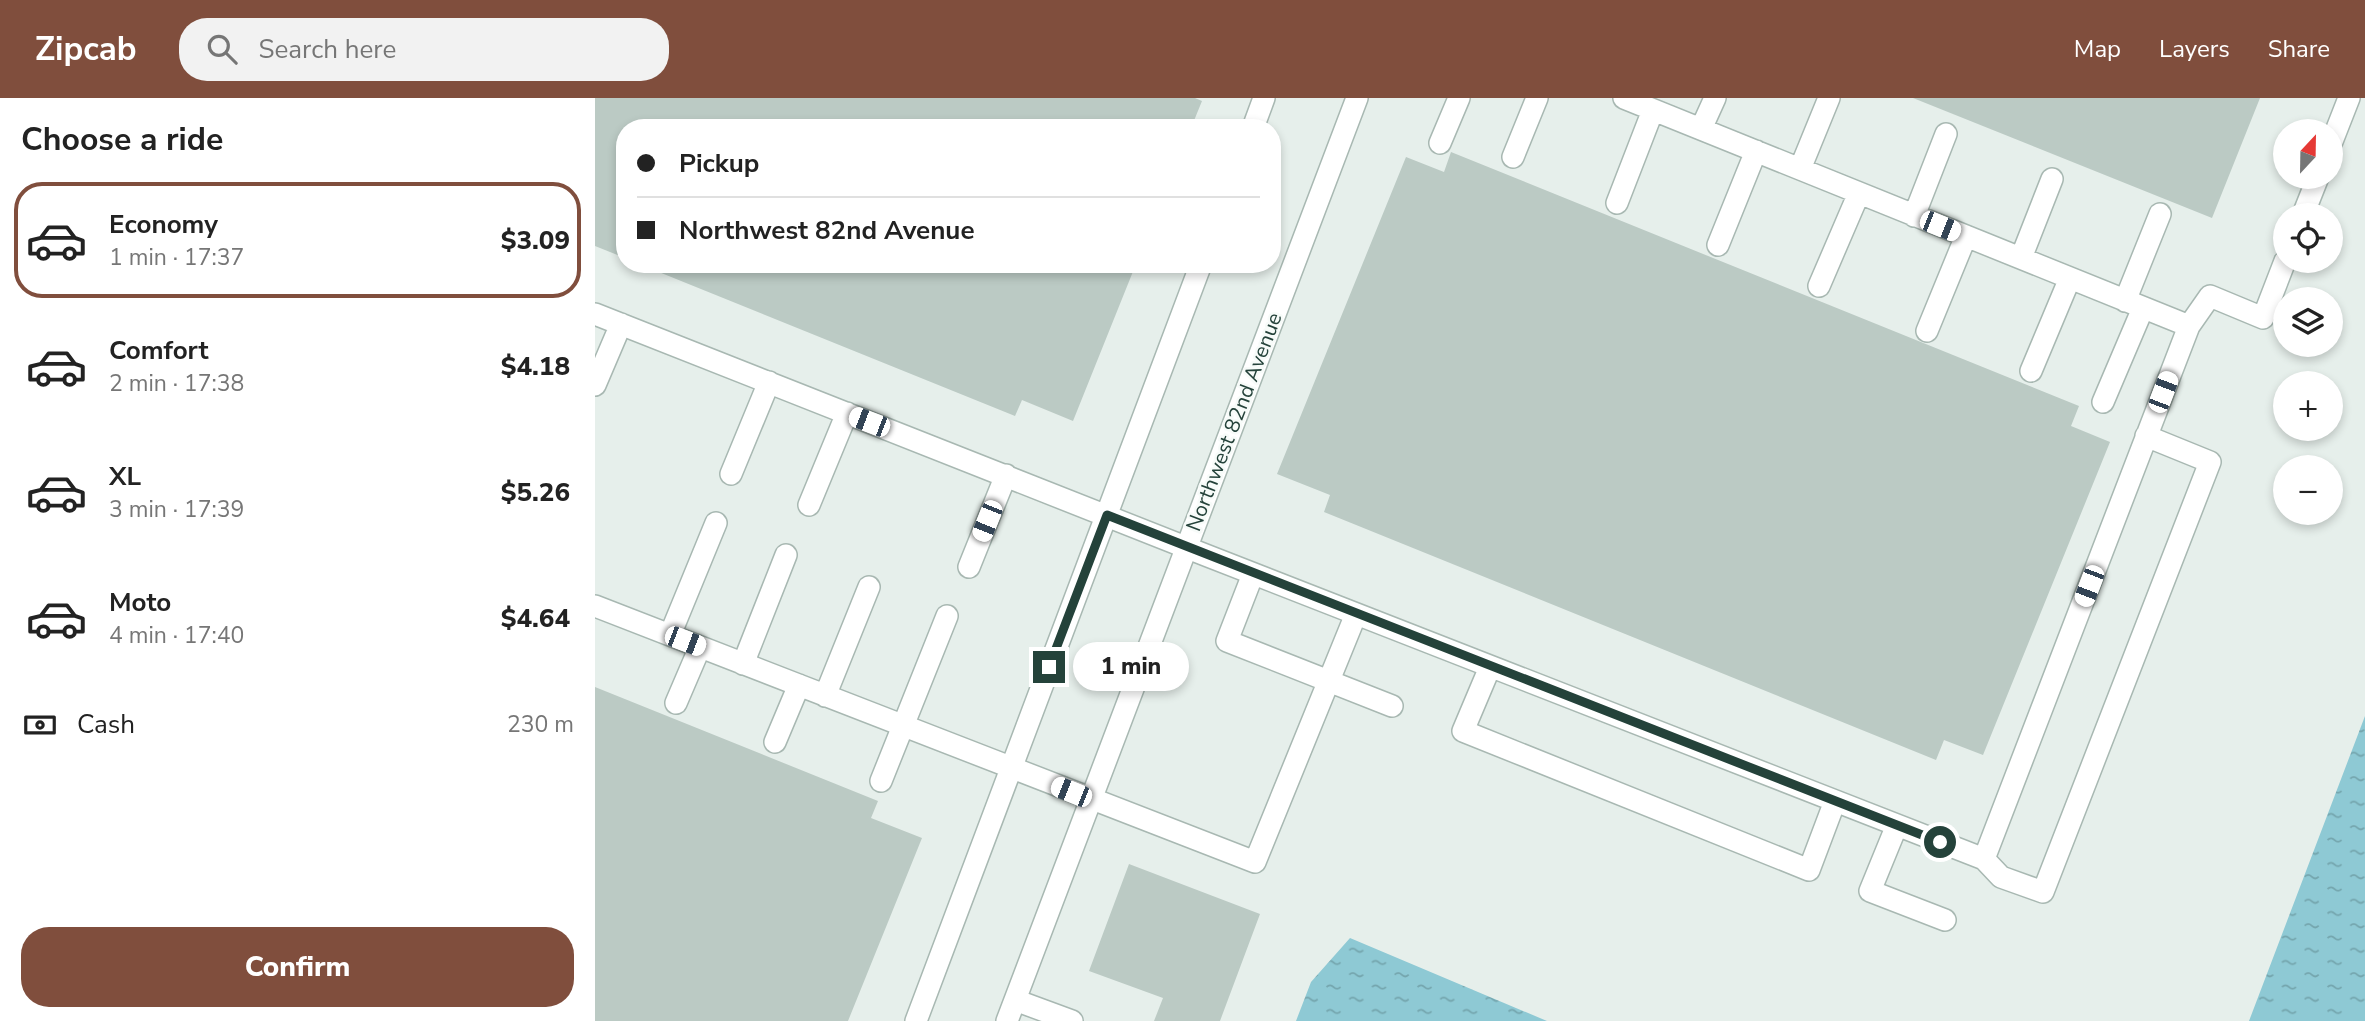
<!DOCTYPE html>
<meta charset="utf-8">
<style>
:root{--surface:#fff;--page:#f2f2f2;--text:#222;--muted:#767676;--line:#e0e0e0;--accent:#804e3d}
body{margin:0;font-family:"Nunito Sans",sans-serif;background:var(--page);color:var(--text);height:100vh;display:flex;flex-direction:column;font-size:26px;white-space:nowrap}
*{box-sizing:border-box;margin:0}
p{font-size:23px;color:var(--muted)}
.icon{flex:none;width:38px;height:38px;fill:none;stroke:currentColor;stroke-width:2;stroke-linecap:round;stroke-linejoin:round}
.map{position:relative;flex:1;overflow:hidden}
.panel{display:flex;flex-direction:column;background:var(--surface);width:595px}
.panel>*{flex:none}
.hud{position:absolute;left:21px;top:21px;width:665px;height:154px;border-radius:28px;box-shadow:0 4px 10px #0003;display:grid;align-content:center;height:154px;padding:0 21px;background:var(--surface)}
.needle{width:46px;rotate:22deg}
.buttons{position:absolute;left:1678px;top:21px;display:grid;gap:14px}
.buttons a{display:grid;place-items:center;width:70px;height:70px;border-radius:50%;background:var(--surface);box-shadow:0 4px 10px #0003;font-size:35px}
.end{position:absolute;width:32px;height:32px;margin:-16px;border:9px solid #24423a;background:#fff;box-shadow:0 0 0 4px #fff}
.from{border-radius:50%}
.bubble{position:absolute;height:49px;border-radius:24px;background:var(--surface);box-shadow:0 4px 10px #0003;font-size:23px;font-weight:800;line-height:49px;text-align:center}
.car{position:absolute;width:21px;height:42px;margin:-21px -10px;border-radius:9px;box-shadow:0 0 5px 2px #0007;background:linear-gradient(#fff 24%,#345 0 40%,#fff 0 76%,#345 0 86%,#fff 0)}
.hud b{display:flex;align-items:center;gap:24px;height:66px;font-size:26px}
.hud b+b{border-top:2px solid var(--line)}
.hud i{width:18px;height:18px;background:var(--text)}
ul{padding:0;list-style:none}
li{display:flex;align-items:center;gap:21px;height:116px;margin:0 14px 10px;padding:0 7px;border:4px solid transparent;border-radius:28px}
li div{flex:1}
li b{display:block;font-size:26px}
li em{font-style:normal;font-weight:800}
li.on{border-color:var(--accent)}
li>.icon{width:63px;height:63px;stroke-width:1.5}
h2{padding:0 21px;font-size:32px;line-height:84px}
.pay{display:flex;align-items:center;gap:18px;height:77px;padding:0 21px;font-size:26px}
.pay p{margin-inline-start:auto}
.cta{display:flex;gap:14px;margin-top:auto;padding:14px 21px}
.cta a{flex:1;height:80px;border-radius:28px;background:var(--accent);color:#fff;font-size:28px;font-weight:800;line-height:80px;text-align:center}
header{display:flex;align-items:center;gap:42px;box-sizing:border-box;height:98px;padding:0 35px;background:var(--accent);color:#fff}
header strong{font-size:33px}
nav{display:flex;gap:38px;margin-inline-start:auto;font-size:24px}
.search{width:490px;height:63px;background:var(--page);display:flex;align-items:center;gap:18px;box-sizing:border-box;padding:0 24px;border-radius:28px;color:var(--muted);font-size:26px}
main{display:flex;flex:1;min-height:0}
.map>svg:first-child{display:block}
.water{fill:url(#water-ripples)}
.building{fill:#bbcac4}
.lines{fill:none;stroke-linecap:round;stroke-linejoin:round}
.minor-casing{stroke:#a8b8b2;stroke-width:24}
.minor{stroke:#fff;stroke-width:21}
.route{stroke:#24423a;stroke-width:9}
.labels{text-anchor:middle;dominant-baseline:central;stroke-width:5;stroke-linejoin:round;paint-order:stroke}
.street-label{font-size:21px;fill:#24423a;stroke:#f7fbf9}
</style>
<header>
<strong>Zipcab</strong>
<div class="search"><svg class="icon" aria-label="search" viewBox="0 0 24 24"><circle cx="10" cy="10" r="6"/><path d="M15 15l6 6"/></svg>Search here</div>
<nav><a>Map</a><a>Layers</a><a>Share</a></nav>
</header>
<main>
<section class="panel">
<h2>Choose a ride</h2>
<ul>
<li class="on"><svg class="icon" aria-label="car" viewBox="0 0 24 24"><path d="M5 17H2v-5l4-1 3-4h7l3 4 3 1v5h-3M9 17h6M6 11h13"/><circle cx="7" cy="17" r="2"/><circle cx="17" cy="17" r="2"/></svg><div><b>Economy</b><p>1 min · 17:37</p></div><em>$3.09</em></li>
<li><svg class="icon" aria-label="car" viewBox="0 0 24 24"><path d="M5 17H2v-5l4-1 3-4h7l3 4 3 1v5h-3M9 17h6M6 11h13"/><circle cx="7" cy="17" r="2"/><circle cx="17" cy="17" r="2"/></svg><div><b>Comfort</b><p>2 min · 17:38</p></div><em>$4.18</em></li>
<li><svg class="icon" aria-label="car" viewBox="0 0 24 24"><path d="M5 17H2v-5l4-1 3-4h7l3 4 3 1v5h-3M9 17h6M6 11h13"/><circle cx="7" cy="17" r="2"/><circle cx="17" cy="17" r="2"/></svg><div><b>XL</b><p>3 min · 17:39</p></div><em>$5.26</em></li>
<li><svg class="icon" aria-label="car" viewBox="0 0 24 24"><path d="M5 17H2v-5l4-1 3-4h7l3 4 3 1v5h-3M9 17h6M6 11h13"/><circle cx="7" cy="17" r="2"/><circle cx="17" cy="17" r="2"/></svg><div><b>Moto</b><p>4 min · 17:40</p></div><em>$4.64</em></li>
</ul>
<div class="pay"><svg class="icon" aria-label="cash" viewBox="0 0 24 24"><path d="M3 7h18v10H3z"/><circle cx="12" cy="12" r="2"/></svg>Cash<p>230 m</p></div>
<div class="cta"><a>Confirm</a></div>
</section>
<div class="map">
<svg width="1770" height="923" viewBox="0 0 1770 923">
<defs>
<pattern id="water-ripples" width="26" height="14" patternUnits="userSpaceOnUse" patternTransform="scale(1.75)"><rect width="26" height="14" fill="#8ec9d4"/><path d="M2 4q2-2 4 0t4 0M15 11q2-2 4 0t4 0" fill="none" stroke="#74a5ad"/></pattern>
</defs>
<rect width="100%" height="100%" fill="#e6efeb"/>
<path class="water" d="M1770,618v305h-116z
M755,840l197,83h-251l15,-39z"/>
<path class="building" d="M0,0h600l7,3 -11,27h-566v130l-30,-12z
M1318,0h347l-48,120z
M856,54l628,254 -8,20 39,16 -127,313 -39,-15 -8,20 -612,-248 6,-17 -53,-21 129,-317 38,15z
M44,166h497l-63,157 -51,-21 -7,16z
M0,589l283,114 -7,17 51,20 -74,183h-253z
M534,766l131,50 -40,107h-66l9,-23 -74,-27z"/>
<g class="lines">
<defs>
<path id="minor" d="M658,30l11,-30
M1106,31l14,-31
M845,45l19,-45
M1736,46l18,-46
M918,59l24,-59
M1205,71l29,-71
M1022,105l36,-93
M1708,117l15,-38
M1319,118l32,-82
M1123,147l38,-94
M1426,160l31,-79
M1224,188l40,-93
M1530,203l35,-87
M0,216l613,242 776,303 205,-533 -565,-228
M1594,228l21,-30 53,22 22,-57
M1332,233l39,-95
M1436,273l39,-93
M0,287l26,-61
M1508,304l40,-94
M136,376l38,-92
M214,407l38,-92
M374,469l37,-92
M658,476l-26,67 165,65
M0,508l660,256 101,-248
M75,537l46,-112
M148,566l43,-109
M895,569l-27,64 346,139 26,-69
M230,598l44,-109
M81,605l24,-56
M180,644l24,-57
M286,683l66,-165
M1302,727l-27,66 75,29
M1389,761l17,18 42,15 167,-430 -64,-26
M420,902l57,21
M321,923l285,-757
M412,923l350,-923"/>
</defs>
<use href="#minor" class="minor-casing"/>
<use href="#minor" class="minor"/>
</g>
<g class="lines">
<path class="route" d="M454,569l58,-152 833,327"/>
</g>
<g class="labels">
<g class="street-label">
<text transform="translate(639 324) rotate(-69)">Northwest 82nd Avenue</text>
</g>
</g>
</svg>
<div class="buttons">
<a><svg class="needle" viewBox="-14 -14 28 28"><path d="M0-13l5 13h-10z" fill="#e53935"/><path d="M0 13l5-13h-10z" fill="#767676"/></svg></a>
<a><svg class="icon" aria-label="locate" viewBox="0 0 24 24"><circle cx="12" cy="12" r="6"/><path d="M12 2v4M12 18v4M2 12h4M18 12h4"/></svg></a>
<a><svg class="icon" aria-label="layers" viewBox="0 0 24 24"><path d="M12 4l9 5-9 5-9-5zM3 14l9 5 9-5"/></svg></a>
<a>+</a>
<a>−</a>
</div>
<i class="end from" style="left:1345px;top:744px"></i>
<i class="end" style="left:454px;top:569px"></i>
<div class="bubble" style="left:478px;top:544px;width:116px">1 min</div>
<i class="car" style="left:1345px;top:128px;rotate:112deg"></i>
<i class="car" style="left:1568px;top:294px;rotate:21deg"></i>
<i class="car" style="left:274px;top:324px;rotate:291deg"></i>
<i class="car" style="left:392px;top:423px;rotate:202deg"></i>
<i class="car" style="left:1494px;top:488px;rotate:201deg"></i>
<i class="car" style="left:90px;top:543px;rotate:111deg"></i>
<i class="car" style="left:476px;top:694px;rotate:292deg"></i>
<div class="hud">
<b><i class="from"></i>Pickup</b>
<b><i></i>Northwest 82nd Avenue</b>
</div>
</div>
</main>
